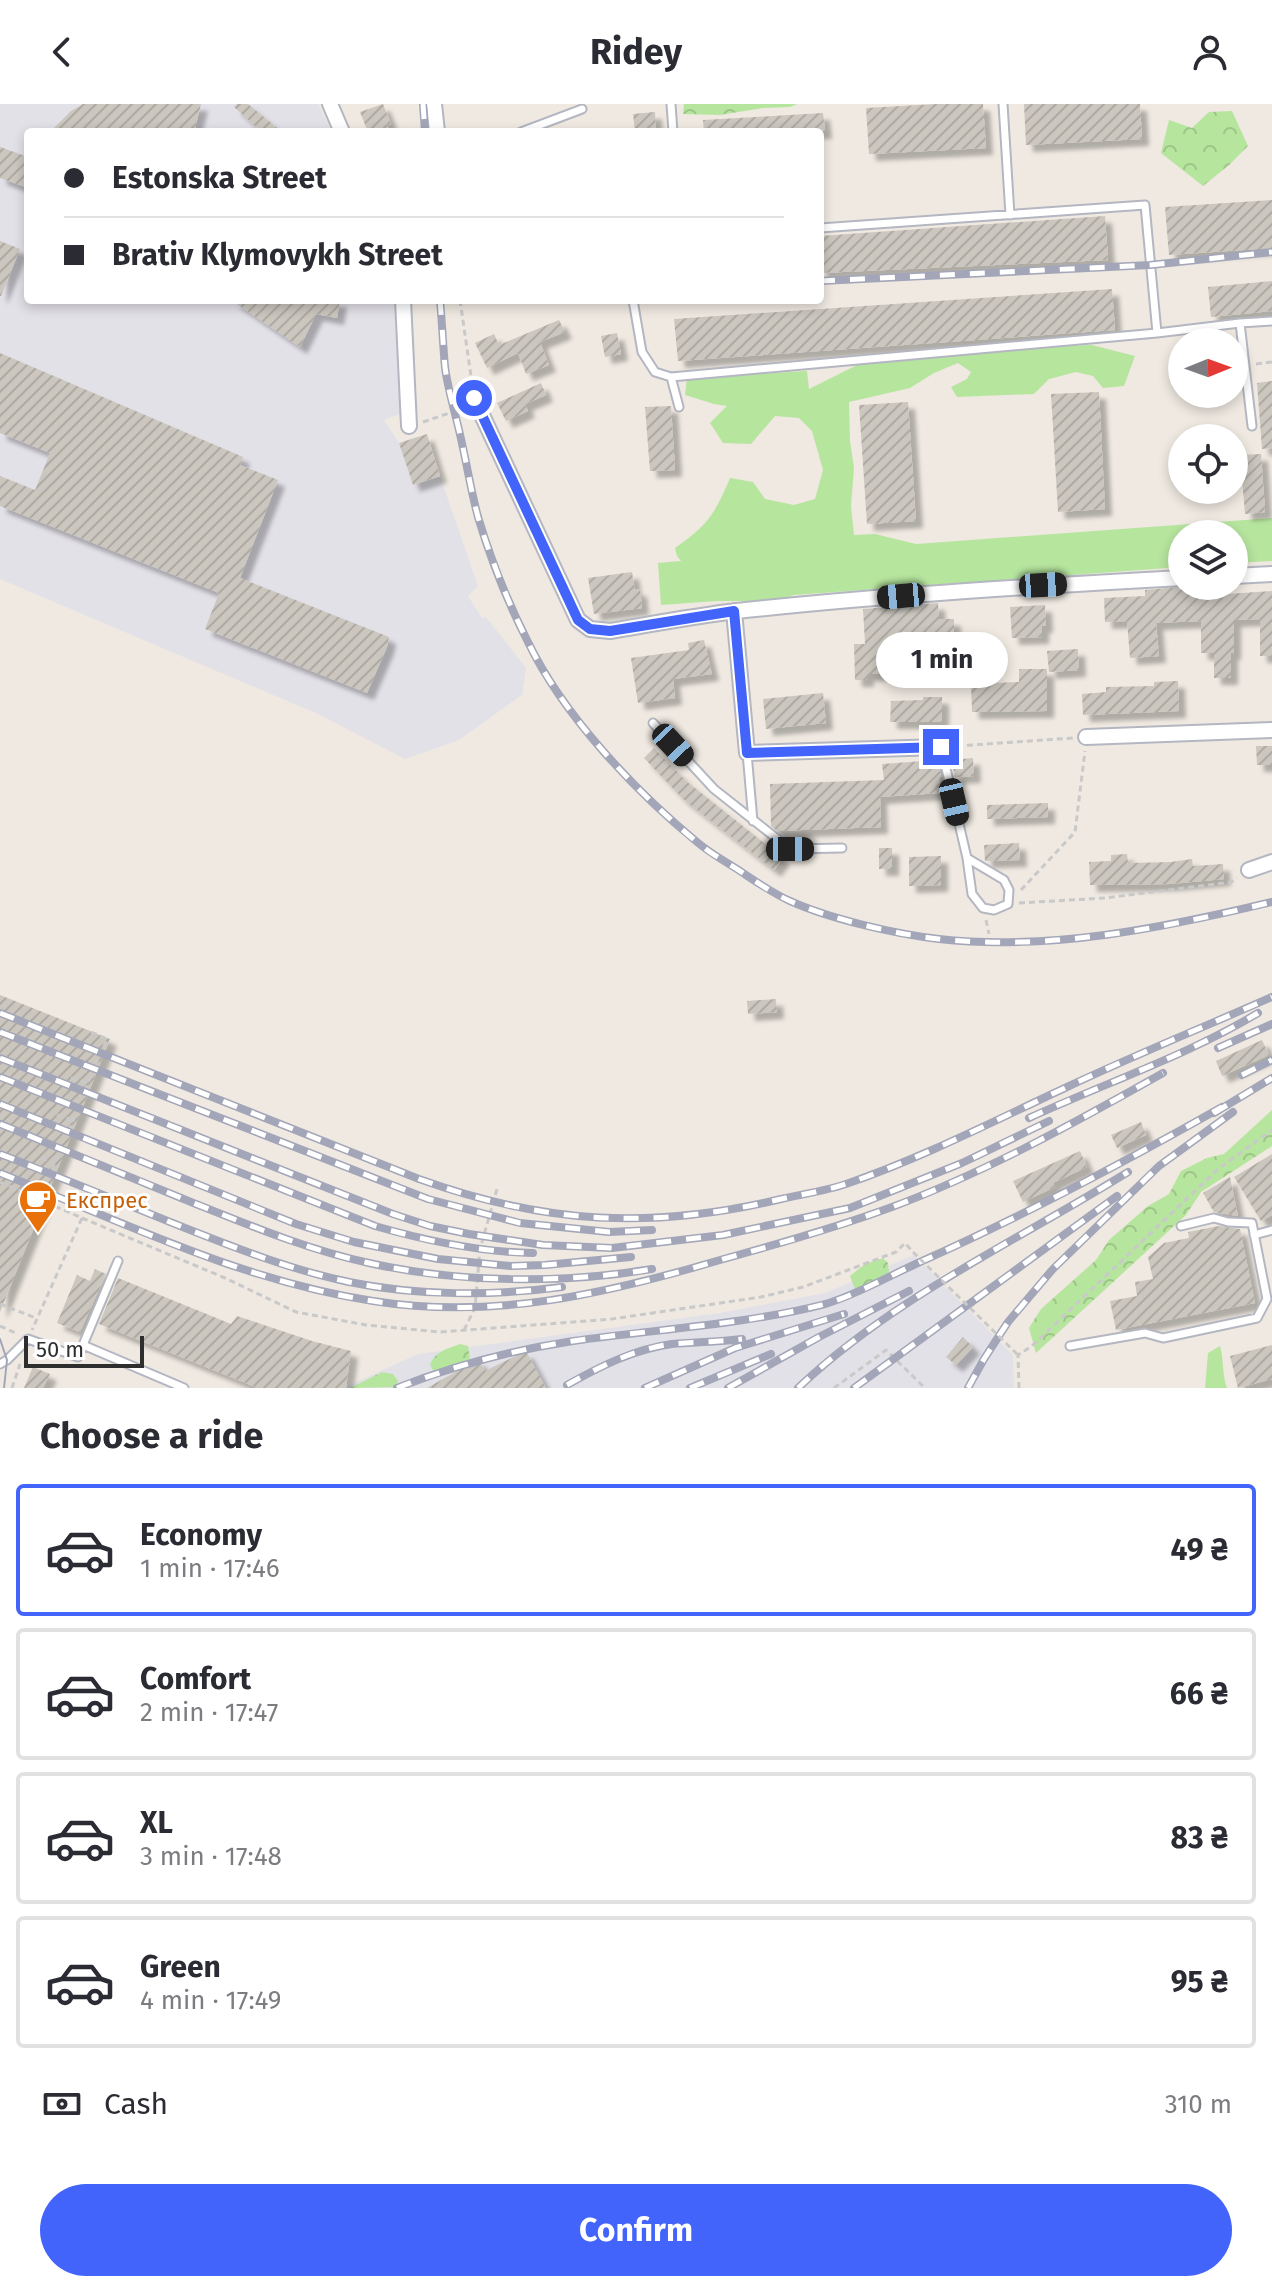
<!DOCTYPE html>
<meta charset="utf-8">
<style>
:root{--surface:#fff;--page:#f2f2f3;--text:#2b2b33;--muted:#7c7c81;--line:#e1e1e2;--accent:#4264fb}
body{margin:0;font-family:"Fira Sans",sans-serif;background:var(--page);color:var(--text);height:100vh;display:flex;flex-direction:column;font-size:30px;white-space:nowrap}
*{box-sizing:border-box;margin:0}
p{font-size:26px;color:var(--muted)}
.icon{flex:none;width:44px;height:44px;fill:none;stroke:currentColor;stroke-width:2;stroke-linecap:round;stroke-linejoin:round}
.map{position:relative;height:1284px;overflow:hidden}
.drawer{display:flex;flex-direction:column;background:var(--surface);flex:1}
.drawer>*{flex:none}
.guide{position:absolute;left:24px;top:24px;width:800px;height:176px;border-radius:8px;box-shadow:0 4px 12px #0003;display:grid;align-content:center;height:176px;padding:0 40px;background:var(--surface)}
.needle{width:52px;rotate:89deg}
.buttons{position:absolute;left:1168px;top:224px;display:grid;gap:16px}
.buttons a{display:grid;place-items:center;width:80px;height:80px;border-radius:50%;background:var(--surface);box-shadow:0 4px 12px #0003;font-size:40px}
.scale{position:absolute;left:24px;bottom:20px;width:120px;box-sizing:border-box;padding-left:8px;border:4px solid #2e2e2e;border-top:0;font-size:22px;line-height:28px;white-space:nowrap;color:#2e2e2e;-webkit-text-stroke:6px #fff;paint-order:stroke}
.end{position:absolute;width:36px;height:36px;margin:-18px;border:10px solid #4264fb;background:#fff;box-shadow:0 0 0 4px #fff}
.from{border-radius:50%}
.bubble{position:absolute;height:56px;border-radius:28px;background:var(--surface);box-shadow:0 4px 12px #0003;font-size:26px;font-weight:700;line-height:56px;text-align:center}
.car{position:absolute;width:24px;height:48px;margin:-24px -12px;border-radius:10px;box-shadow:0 0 6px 2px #0007;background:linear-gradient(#222 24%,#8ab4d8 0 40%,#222 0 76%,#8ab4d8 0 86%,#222 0)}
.guide b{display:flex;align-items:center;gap:28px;height:76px;font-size:30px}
.guide b+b{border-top:2px solid var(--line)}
.guide i{width:20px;height:20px;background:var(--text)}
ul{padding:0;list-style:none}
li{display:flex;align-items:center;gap:24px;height:132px;margin:0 16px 12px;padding:0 24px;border:4px solid var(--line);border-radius:8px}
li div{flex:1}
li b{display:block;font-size:30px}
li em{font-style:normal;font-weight:700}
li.on{border-color:var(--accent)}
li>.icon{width:72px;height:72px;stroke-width:1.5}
h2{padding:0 40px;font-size:36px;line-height:96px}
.pay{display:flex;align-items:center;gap:20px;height:88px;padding:0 40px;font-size:30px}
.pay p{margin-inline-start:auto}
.action{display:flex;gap:16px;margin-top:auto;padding:16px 40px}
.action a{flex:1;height:92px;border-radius:48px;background:var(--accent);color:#fff;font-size:32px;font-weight:700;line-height:92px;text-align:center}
header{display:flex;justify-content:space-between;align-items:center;height:104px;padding:0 40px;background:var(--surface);font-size:36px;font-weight:700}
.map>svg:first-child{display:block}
.industrial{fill:#e3e1e8}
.forest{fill:url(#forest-crowns)}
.park{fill:#b6e59e}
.building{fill:url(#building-hatch);filter:url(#shadow)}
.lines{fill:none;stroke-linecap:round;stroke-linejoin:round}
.lane-casing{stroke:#b4b7c1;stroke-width:11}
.street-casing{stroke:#b4b7c1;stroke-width:18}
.path{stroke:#c9c9c9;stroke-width:3;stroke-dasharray:6 4;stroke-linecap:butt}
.lane{stroke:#fff;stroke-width:7}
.street{stroke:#fff;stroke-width:14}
.tram{stroke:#a3a6b8;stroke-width:2}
.rail-casing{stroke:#a3a6b8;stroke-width:8}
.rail{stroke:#fff;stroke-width:5;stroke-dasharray:15;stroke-linecap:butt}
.path-bridge{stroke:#c9c9c9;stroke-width:3;stroke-dasharray:6 4;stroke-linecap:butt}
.route{stroke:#4264fb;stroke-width:10}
.labels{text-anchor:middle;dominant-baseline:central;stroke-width:6;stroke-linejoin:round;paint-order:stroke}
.food-label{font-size:22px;fill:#c56008;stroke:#fff;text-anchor:start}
</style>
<header><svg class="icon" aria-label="back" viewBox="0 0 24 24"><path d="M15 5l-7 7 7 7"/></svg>Ridey<svg class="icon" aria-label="person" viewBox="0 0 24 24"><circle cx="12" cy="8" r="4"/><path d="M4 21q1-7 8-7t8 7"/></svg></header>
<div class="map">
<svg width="1272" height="1284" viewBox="0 0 1272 1284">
<defs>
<pattern id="forest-crowns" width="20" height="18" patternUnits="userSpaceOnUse" patternTransform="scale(2)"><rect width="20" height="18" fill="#b6e59e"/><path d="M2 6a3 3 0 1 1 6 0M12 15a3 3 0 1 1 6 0" fill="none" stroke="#9dc588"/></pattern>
<pattern id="building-hatch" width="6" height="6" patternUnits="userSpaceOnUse" patternTransform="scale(2)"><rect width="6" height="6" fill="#cbc7bf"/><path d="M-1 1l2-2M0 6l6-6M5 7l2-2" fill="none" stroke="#afaba4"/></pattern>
<filter id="shadow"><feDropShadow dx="7" dy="7" stdDeviation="2" flood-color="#0004"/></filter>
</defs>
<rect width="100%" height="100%" fill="#efe9e1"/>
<path class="industrial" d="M0,0h318l14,28h-304v168h368l4,114 -16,6 15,23 14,42 27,-9 38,110 -10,10 14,22 4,-1 40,51 -4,27 -63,45 -54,19 -87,-45 -318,-135z
M914,1151l99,100 1,33h-671l75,-34 302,-41 105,-20z"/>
<path class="forest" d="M684,0h113l-7,3 -27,1 -43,7 -37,-1z
M1232,7l16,35 -19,19 -26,21 -42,-33 8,-33 23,8 17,-16z
M1272,1006v36l-71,46 -15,23 -150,138 -7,-25 12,-19 55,-49 13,-20 39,-34 21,-12 12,-23 26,-13 17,-4z
M883,1154l5,5 1,9 -8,13 -18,6 -8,-2 -5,-13 15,-12z
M460,1240l8,2 2,12c-7,10 -25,15 -37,13l-3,-7c6,-13 17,-15 30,-20z
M382,1268l11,2 5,7 -2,6 -46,1z"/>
<path class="park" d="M1092,241l43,11 -11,30 -21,2 -10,-12 -17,-4 -27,7 -15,15 -77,3 -6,-10 16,-8 4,-7 -13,-9 -24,10 -24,15 -61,14 1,39 4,27 -3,38 3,29 21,-1 41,10 356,-26v43l-38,2v-29h-52v33l-388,28 -16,6h-61l-56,4 -3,-42 23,-2 -4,-5 -2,-8c32,-22 40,-34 55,-70l23,4 12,17 29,6 21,-6 8,-29 -11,-39 -13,-13 -24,-2 -24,28 -28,-1 -13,-20 17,-17 -13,-2 -29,-9 2,-17 120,-7 2,18 48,-24 66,-14z
M1220,1242c4,14 2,29 7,42h-22l3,-35z"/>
<path class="building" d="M83,0h118l-7,28h-144l21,-21z
M237,0h11l34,28h-20l-28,-25z
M383,0l8,20 -4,1 3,7h-22l-8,-20z
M936,0h47l3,44 -117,6 -3,-46z
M1024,0h116l2,35 -116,6z
M655,8l1,20h-21l-2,-18z
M823,9l2,19h-121l-1,-12z
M0,43l28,10v31l-28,-10z
M1272,96v48l-103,7 -4,-48z
M1105,112l3,44 -288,13v-37z
M0,137l20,8 -19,47h-1z
M1272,177v30l-61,6 -3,-30z
M1112,185l3,41 -437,31 -4,-42z
M231,196h109l-3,18 -21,-4 -16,33z
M559,216l6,12 -25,10 9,23 -23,9 -8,-21 -31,15 -12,-25 19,-9 5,11z
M617,229l4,21 -16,3 -4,-21z
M0,249l243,104 -3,8 38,15 -38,98 149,59 -2,10 -20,46 -162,-64 14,-36 -219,-87v-30l35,14 15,-37 -50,-20z
M1272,277v67l-10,1 -5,-66z
M541,279l5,12 -21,9 3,7 -22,10 -9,-18z
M1099,288l6,117 -47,3 -7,-118z
M908,298l8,119 -49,3 -8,-119z
M671,302l4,64 -25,1 -5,-64z
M427,330l13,42 -27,9 -14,-42z
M1261,350l4,58 -20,2 -5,-59z
M632,468l3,18 5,-1 2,19 -48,6 -6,-36z
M1187,482h24l1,9 60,-4v65h-12v-37l-26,1v33h-3v25h-17v-25h-13v-32l-45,2 3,33 -29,2 -3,-37 -22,1 -1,-24 41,-2v-6z
M938,499l1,16h15v38l-53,2 1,15h-35v6h-12l-1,-36h11l-2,-35z
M1045,501l1,21h-4v11l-30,1 -2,-31z
M704,536l8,34 -39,5 2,19 -37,5 -7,-45 58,-8 -1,-7z
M1078,545l1,21 -30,2 -2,-21z
M1019,565h28v42l-75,1 -1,-28 48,-2z
M1178,577l1,30 -96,4 -1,-21 24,-2v-5l48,-1v-4z
M823,589l3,30 -60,6 -3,-30z
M923,593h19v25h-52l1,-21 32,-1z
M1256,642h16v19h-15z
M654,644l32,33 97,77 -9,12 -91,-71 -39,-41z
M973,654l1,18 -19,1 -4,-17z
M937,656l4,17h-2l1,16 -60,4 1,30 -104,4 -6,-5 -1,-42 114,-4 -2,-16z
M1048,699v14l-61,2v-14z
M1019,739l1,17 -35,1 -1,-16z
M879,744h13v21h-13z
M1127,750l1,9 43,-1 21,-3 1,7 30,-2 1,15 -54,5 -80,1 -1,-23 22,-1v-6z
M941,752v29l-32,1v-29z
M0,891l110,44 -110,273z
M776,895l1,13 -29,2 -1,-13z
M1262,936l7,15 -47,21 -6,-15z
M1141,1018l5,13 -29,13 -6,-13z
M1080,1047l7,16 -34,16 2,4 -32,15 -10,-21z
M1272,1050v61l-11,6 -27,-44z
M1230,1073l8,39 -24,-4 -11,-19z
M1219,1122l21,3 15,74 -139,27 -6,-29 27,-5 -2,-14 18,-3 -5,-22 16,-14 25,-5 -1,-6z
M95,1165l11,5 -26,58 -23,-9 20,-48 13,6z
M118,1174l113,46 6,-8 75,25 39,10 -5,37h-88l-159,-64z
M963,1233l10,10 -17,18 -10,-8z
M1272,1241v34l-34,9 -8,-32z
M526,1247l20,37h-119l51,-29 7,12z
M33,1263l17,7 -7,14h-19z"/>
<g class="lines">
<defs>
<path id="lane" d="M671,0l2,28
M1003,0l7,111
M521,28l61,-23
M633,196l9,52 13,20 16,5 486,-44 -12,-128 -325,23
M1240,219l32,-2
M1157,229l83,-10 12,103
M671,273l8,30
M653,619l61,66 76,60 52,-1
M941,643l26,111 37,22 5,10 -1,14 -14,6 -11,-2 -11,-14 -5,-36
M747,649l6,68
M1254,1131l18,-5
M83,1241l101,43
M1070,1242l75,-13 18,5 94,-20 10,-19 -15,-76 -24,-1 -14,-4 -33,8
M0,1260l7,-4 21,-21 50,18 40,-96"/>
<path id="street" d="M330,0l12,28
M434,0l3,28
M403,196l6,126
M474,294l104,222 12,9 20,2c42,-7 84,-15 127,-20 148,-16 296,-25 445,-33
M1234,472l38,-2
M734,507l13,142 194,-6
M1086,633l186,-7
M1249,766l23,-8"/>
</defs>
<use href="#lane" class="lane-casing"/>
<use href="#street" class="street-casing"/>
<path class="path" d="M460,196l12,83
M1256,260l16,-2
M423,318l32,-11 8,-6
M957,642l116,-8
M1021,786l54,-58 10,-81
M1019,799l86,-5 126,-16 6,-4
M986,816l3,14
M0,912l7,-17
M91,928l16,7 -13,29
M71,974l16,5
M85,987l7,-19
M57,1011l16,6
M69,1027l8,-21
M41,1054l14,5
M52,1066l8,-19
M0,1078l82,36 -50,112
M27,1098l9,5 6,-15
M82,1114l143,60 71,34 70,13 74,7 172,-13 149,-22 42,-10 93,-35 9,-9 8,9
M0,1200l36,14
M0,1222l18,8
M464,1226l11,-22 5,-59 17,-60
M12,1284l8,-24
M834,1284l52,-38 39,38
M1019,1284l-1,-33 14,-9 186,-177 54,-39"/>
<use href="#lane" class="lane"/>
<use href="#street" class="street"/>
<path class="tram" d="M0,1235l7,21 -3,28"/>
<defs>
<path id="rail" d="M423,0l2,28
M820,177l330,-16 122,-13
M440,196c2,22 3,45 5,67 3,24 11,48 16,72 6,26 10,52 17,78 12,40 31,88 50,125 35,73 107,149 169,200 14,12 31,21 46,31 15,10 31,21 47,28 40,18 105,33 149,38 112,12 224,-11 333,-37
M0,909l419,166c126,45 232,51 362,20 22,-5 44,-8 65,-15 76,-26 148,-63 221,-97 68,-32 137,-60 205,-90
M0,928l428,167 92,24 89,9 43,-2
M1218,944l54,-24
M0,954l393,156 37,12 39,8 74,11 69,3 111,-13 127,-27 112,-45 87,-42
M1242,971l30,-15
M0,973l375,149c52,15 104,26 158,27
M0,1000l296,120 58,18 84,17 73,7 34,-1 86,-8
M1214,1009l58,-35
M1029,1014c76,-35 157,-62 229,-105
M0,1020c64,26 128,52 191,78 58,23 117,48 178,61 89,20 193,21 283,6
M0,1050c57,22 113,45 170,68 58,23 117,47 179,60 68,14 144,14 213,5
M0,1069c122,49 242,108 373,128 121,19 232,-7 347,-41 58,-16 115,-32 172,-53 94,-35 184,-85 271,-134
M567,1281c32,-18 67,-36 105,-41 23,-2 47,-2 70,-5
M397,1284c56,-22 116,-38 176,-47 84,-12 170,-16 252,-37 29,-8 66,-29 95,-42 103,-46 203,-99 302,-155
M645,1284l90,-40 109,-34
M690,1284l81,-34
M728,1284l91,-51 90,-46
M798,1284c96,-91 219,-147 330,-216
M854,1284l263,-192
M968,1284l16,-29 24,-37 45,-53 106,-103 74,-54"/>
</defs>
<use href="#rail" class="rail-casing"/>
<use href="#rail" class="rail"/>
<path class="path-bridge" d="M913,1148l105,103"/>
</g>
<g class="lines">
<path class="route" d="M474,294l104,222 12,9 20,2 124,-20 13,142 194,-6"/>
</g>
<defs>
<symbol id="cafe-pin" viewBox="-11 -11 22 30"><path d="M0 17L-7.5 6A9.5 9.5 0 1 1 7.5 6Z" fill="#e8710a" stroke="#fff"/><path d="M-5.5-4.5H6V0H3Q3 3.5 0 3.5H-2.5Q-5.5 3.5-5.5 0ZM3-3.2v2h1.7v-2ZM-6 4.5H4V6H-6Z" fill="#fff"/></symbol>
</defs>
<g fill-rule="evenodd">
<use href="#cafe-pin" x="16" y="1074" width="44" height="60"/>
</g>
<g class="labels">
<g class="food-label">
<text x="66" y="1096">Експрес</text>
</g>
</g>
</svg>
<div class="buttons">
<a><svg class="needle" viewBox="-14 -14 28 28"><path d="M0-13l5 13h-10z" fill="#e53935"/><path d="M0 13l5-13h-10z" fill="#7c7c81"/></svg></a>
<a><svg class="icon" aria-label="locate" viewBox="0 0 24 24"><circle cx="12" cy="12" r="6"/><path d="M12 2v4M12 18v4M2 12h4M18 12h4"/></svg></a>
<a><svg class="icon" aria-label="layers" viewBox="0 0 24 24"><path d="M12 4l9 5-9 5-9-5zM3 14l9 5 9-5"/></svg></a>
</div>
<div class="scale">50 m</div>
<i class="end from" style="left:474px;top:294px"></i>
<i class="end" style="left:941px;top:643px"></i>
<div class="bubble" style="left:876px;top:528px;width:132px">1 min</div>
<i class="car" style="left:1043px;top:481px;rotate:87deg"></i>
<i class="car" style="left:901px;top:492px;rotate:265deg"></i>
<i class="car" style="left:673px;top:641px;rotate:137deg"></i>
<i class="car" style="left:954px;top:698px;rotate:167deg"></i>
<i class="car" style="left:790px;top:745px;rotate:90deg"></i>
<div class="guide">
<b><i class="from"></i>Estonska Street</b>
<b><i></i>Brativ Klymovykh Street</b>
</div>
</div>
<section class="drawer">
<h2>Choose a ride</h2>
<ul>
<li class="on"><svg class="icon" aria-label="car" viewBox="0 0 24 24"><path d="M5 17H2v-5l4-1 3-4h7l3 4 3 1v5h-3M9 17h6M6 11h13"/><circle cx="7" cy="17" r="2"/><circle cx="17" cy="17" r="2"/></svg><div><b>Economy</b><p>1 min · 17:46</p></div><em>49 ₴</em></li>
<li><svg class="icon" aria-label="car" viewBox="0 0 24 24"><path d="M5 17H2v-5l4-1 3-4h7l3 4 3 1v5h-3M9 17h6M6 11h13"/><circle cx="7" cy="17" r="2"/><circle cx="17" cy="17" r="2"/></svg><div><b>Comfort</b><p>2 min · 17:47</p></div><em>66 ₴</em></li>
<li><svg class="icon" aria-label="car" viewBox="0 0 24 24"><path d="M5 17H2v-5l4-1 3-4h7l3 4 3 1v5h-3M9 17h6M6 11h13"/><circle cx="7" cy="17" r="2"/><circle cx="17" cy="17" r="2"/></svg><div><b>XL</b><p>3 min · 17:48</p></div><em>83 ₴</em></li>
<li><svg class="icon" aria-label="car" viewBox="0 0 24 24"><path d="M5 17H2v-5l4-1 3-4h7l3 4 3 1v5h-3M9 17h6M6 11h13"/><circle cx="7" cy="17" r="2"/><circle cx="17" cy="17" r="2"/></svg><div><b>Green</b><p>4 min · 17:49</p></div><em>95 ₴</em></li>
</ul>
<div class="pay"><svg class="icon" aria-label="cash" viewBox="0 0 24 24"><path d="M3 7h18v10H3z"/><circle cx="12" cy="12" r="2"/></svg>Cash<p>310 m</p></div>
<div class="action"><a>Confirm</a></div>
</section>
